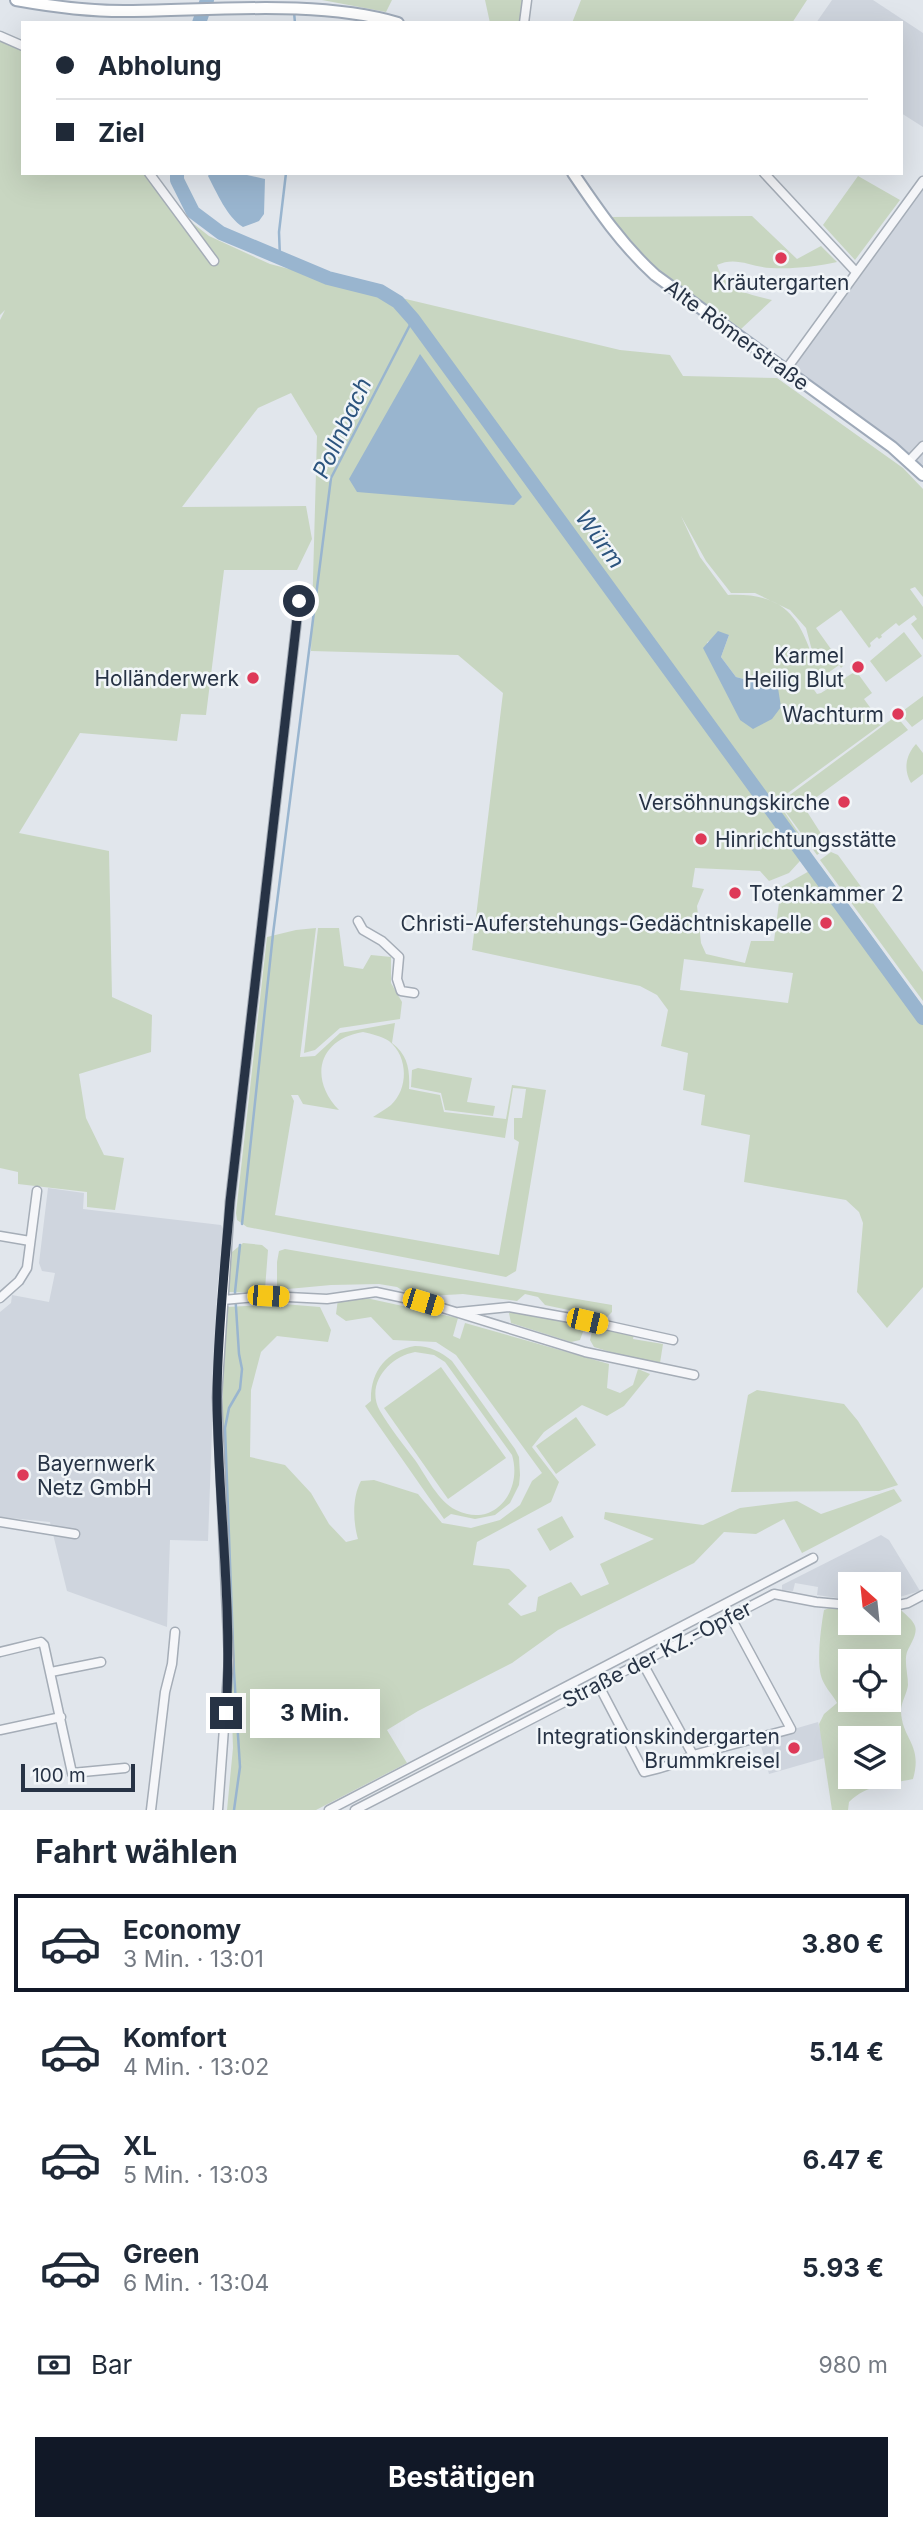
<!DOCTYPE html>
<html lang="de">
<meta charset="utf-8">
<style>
:root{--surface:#fff;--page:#f6f6f7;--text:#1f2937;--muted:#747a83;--line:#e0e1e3;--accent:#111827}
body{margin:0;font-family:Inter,sans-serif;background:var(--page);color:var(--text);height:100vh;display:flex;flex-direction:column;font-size:26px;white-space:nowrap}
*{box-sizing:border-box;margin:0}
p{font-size:23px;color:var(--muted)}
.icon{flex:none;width:38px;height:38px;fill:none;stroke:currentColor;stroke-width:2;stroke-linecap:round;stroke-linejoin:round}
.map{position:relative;height:1810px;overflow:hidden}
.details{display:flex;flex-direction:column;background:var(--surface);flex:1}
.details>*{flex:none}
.banner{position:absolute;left:21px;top:21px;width:882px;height:154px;border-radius:0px;box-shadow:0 7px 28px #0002;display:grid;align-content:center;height:154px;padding:0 35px;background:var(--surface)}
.needle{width:46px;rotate:333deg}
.fabs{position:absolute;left:838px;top:1572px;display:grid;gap:14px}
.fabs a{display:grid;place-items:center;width:63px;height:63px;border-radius:0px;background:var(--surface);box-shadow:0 7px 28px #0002;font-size:35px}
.scale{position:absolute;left:21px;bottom:18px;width:114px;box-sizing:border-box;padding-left:7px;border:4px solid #273345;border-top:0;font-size:19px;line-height:24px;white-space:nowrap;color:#273345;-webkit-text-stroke:5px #f1f5f8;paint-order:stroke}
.end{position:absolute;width:32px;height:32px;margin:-16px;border:9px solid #273345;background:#fff;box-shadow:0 0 0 4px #fff}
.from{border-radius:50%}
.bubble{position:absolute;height:49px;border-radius:0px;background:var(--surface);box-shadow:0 7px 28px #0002;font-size:23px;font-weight:700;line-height:49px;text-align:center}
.car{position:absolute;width:21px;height:42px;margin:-21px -10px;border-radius:9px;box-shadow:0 0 5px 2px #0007;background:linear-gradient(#f5c518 24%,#345 0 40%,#f5c518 0 76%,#345 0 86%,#f5c518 0)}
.banner b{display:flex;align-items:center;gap:24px;height:66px;font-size:26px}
.banner b+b{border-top:2px solid var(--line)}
.banner i{width:18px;height:18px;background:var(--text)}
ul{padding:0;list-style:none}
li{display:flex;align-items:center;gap:21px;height:98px;margin:0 14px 10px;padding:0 21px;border:4px solid transparent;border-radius:0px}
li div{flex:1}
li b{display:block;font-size:26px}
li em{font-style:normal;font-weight:700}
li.active{border-color:var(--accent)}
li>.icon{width:63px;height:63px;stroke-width:1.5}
h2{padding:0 35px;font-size:32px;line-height:84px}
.pay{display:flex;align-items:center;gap:18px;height:77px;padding:0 35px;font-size:26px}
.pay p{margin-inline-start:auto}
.action{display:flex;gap:14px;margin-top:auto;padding:14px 35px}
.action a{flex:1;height:80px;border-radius:0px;background:var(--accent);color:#fff;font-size:28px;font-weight:700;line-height:80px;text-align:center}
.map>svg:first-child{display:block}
.built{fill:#cfd5de}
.green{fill:#c8d6c1;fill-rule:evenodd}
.water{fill:#99b5cf}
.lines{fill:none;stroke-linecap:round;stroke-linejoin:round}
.stream{stroke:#99b5cf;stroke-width:2.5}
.river{stroke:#99b5cf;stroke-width:14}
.minor-casing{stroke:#a5adb7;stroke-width:11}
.major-casing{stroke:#9faab9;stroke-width:14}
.minor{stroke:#f5f6f9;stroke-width:8}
.major{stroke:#fff;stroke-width:10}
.route{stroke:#273345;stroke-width:9}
.poi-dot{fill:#de3958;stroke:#f1f5f8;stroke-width:2.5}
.labels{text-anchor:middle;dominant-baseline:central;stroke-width:5;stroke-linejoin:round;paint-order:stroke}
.poi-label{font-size:21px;fill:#273345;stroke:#f1f5f8;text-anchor:end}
.street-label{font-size:21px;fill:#273345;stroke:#f1f5f8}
.water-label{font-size:23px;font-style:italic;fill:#2c547e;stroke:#f1f5f8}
</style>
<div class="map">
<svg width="923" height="1810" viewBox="0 0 923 1810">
<rect width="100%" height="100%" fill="#e1e6ec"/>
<path class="built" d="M832,0h41l50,33v94l-22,-14v-90h-85z
M923,180v285l-133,-101z
M48,1188l36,5 -1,16 138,16 3,6 -7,60 -9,250 -38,-1 -3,87 -100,-36 -17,-69 -50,-5v-205l11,-9 1,-8 37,7 6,-29 -13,-2 -3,-8z
M881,1535l8,5 31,51 -31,9v-16h-39v16l-33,-5 1,-8 -23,-4 -2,8 -11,-1v-5z
M818,1722l10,35 -59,17 -10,-35z"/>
<path class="green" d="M322,0h70l-6,12z
M485,0h42l-3,23h-34z
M581,0h226l-15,23h-220z
M0,41l23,9v123h121l23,30 42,33 61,28 123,32 227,54 50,5 13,21 94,2 126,90 20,21v108l-8,-10 -5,2 13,18v33l-12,-16 6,-5 -3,-4 -15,11 -3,-3 -15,12 1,2 -3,2 -2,-2 -7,6 1,3 -2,2 -28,-38 -25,18 27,38 -2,2 -2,-3 -11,8 1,3 -2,2 -2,-3 -13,12 5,7 4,-1 35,-22 16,22 -8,6 18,25 -105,77 33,49 -21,23 -20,8 -9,-10 -65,-3 -3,19 12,2 -7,17 4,37 5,11 39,9 6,-22h23l7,-54 39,-22 103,142v280l-36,41 -30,-36 6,-69 -4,-11 -13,-12 -102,-18 6,-47 -49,-10 4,-30 -22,-5 5,-37 -27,-7 7,-36 -11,-15 -17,-9 -168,-36 31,-257 -45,-38 -147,-4 6,-215 -26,-43 -33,15 -76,99 124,-1 6,33 -15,31h-73l-18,145 -25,-1 -4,27 -97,-8 -61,100 90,18 3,146 40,18 -1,37 -72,22 7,44 18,37 20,3 -9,52 -28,-3v-15l-69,-8v-12l-18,-4v-848l5,-10 -5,5zM681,516l25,45 25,32h24l35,17 16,18 8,30 7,-1 -8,2c-15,-47 -33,-66 -85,-64l-28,-38zM729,635l-8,22 15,20 42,11 -38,32 -33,-78zM684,959l109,14 -5,30 -108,-13z
M858,176l42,24 -45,60 -32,-35z
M752,216l45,43 24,-13 16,16c-23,5 -43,7 -66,6 -20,-1 -35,-12 -54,-3 9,27 30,28 55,35l-31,29 -86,-62 -46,-50z
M904,632l18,24 -36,26 -16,-21z
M923,696v23l-11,8 -12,-14z
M896,716l12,14 -94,69 -8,11 23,36 -12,9 -38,-52z
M916,744l7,9v21l-12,9c-8,-14 -5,-28 5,-39z
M831,852l7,3 85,117v29l-103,-141z
M316,928l-16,129 15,-1 25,-23 55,-10 -3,20c16,12 18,27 17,46l31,6 4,17 62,7 6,-34 34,5 -30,181 -10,6 -259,-50 -10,-7 -1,-7 31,-276 29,-7zM363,1032c9,2 18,4 26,9 19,15 20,47 2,64 -5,4 -12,8 -18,12l132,21 8,-50 13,1 -4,29h-8v21l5,3 -20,113 -224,-40 19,-114 -3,-6h7l5,9 36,6c-31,-32 -20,-71 24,-78z
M318,928h21l5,38 19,3 8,-14 20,2v26l11,19 -2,17 -60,9 -25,22 -11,3z
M418,1068l54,10 -5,24 28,4 -2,10 -48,-6 -4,-17 -30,-6 1,-17z
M243,1243l19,2 6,5 -3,39 -10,4 -26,-1 3,-40z
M285,1249l327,56v7l-6,6 -61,-13 -7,-8 -13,-3 -8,7 -54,-7 -50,3 -16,-10 -18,-3 -48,1 -54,5v-28l2,-11z
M366,1298l92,20 -5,18 7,3 5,-16 144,41 -2,24 13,5 13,-8 5,-16 12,5 -26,32 -17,10 -25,-11 -38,27 -12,15 27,35 -8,20 -74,40 -4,23 36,4 18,17 -19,18 13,12 15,-5 2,-14 33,-15 10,14 28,-12 -9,-20 54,-25 -50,-20 1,-7 98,13 37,-17 57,-7 24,13 73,-25 8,12 -100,52 -18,-34 -28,15 -32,-2 -30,31 -136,67 -46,33 -94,48 -31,19 20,33 -91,47h-89l6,-62 -11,-332 4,-109 57,-3 37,3 11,23 -3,12 -51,-6 -16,16 -10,38 -1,67 35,8 26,28 18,31 17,18 12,-3c-5,-17 -6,-42 3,-58l13,-1 44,14 24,29 29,5 29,-8 20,-15 12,-24 10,-8 -86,-118 -20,-13 -43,-2 -22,-23 -25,4 -10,-7 2,-15z
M514,1310l67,12 3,7 -4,11 -9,2 -60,-19 -2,-10z
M597,1325l37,9 -1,5 30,5 -3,19 -40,-8 -26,-8 -4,-7 3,-13z
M415,1346c15,0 26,6 37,15l63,88 4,8 1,18 -1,10 -9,18 -15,12 -20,4 -24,-5 -7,5 -79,-113 6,-5c-1,-29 15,-50 44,-55zM415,1352l19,3 11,7 67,93c11,36 -18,74 -56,55 -18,-9 -30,-34 -41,-50 -12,-16 -25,-32 -35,-49 -15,-27 9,-54 35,-59z
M441,1367l65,91 -58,41 -64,-91z
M757,1390l87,14 14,17 40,64 -19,6 -148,1 17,-97z
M576,1417l20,28 -40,29 -20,-28z
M562,1516l12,21 -24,14 -13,-22z
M832,1607l18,1v14h39v-12h12c5,5 12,10 14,16 3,8 -5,19 -8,26 -3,10 1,22 1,33 -1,9 -7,17 -7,26 1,29 22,33 12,68 -25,5 -45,5 -64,23l-1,8h-16l-13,-86 5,-10 13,-11c-4,-8 -11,-14 -15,-24 -6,-15 -1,-53 2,-69zM850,1661h39v38h-39zM850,1738h39v38h-39z"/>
<path class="water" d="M210,173h28l27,6 -1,35 -5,7 -16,6c-16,-10 -26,-34 -35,-51z
M420,354l102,143 -8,8 -157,-13 -8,-13z
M718,631l11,4 -8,22 15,20 42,11 3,19 -9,12 -19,10 -13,-9 -37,-72z"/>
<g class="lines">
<path class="stream" d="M294,12l1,11
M280,258l-1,-26 7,-59
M242,1224l31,-290 58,-456 82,-159
M234,1810l6,-43 -6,-95 -9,-244 4,-20 11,-19 2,-20 -3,-15 -4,-62 5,-47"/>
<path class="river" d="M199,23l8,-23
M177,173v7l16,32 28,21 107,45 52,13 18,11 15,17 510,699"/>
<defs>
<path id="minor" d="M524,23l3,-23
M0,36l23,10
M149,173l65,88
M764,173l92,99
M785,371l138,-190
M909,461l14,-15
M358,921l5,9 19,11 17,16 -2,22 4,12 13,2
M0,1236l30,5
M0,1298l19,-17 8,-13 10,-77
M223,1300l45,-4 59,3 49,-7 47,10 162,50 109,23
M459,1312l50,-5 78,14 86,19
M0,1522l75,12
M889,1607l19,-4 15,-8
M0,1652l41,-10 3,3 28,128 53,-5
M642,1662l51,93
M51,1672l50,-10
M598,1684l46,88c19,-4 33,-8 49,-17l98,-26 -61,-113
M0,1730l61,-13
M151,1810l14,-118 7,-28 3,-32
M218,1810l11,-150 -12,-263 13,-195 69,-601
M329,1810l484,-252
M355,1810l419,-216 42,8 34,3"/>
<path id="major" d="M16,0c39,7 77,12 117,11 86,-1 186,-11 265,12
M573,173c25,37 49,72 82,102l237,172 31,28"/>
</defs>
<use href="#minor" class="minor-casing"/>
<use href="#major" class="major-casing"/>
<use href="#minor" class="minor"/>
<use href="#major" class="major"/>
</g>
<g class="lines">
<path class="route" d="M226,1713c7,-105 -8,-209 -9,-314 0,-63 8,-133 13,-197l69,-601"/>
</g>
<g class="poi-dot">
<circle cx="781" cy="258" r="7"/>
<circle cx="858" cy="667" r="7"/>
<circle cx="253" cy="678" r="7"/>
<circle cx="898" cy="714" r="7"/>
<circle cx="844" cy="802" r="7"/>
<circle cx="701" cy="839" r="7"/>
<circle cx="735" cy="893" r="7"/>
<circle cx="826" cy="923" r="7"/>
<circle cx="23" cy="1475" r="7"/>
<circle cx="794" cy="1748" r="7"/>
</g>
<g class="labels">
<g class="poi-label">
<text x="781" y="282" text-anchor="middle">Kräutergarten</text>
<text x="844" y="655">Karmel<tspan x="844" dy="24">Heilig Blut</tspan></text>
<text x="239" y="678">Holländerwerk</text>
<text x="884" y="714">Wachturm</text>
<text x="830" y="802">Versöhnungskirche</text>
<text x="715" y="839" text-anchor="start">Hinrichtungsstätte</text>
<text x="749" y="893" text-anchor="start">Totenkammer 2</text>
<text x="812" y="923">Christi-Auferstehungs-Gedächtniskapelle</text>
<text x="37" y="1463" text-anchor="start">Bayernwerk<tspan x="37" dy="24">Netz GmbH</tspan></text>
<text x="780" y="1736">Integrationskindergarten<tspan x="780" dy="24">Brummkreisel</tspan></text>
</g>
<g class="street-label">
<text transform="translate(737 335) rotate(36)">Alte Römerstraße</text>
<text transform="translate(657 1654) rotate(-27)">Straße der KZ.-Opfer</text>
</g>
<g class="water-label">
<text transform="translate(342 428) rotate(-65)">Pollnbach</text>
<text transform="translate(600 539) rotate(54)">Würm</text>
</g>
</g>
</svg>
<div class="fabs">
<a><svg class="needle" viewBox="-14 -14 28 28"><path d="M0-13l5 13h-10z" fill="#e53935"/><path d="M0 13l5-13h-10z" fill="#747a83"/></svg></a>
<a><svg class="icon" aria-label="locate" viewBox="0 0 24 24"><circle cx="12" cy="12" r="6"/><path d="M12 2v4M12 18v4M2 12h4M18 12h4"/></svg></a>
<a><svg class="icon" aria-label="layers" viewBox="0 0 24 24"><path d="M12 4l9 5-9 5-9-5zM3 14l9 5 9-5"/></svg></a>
</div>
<div class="scale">100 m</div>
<i class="end from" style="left:299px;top:601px"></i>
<i class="end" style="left:226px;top:1713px"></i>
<div class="bubble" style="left:250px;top:1689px;width:130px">3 Min.</div>
<i class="car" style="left:268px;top:1296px;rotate:93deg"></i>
<i class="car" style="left:423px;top:1302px;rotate:107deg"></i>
<i class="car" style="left:587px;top:1321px;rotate:103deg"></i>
<div class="banner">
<b><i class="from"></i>Abholung</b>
<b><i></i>Ziel</b>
</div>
</div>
<section class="details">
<h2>Fahrt wählen</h2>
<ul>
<li class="active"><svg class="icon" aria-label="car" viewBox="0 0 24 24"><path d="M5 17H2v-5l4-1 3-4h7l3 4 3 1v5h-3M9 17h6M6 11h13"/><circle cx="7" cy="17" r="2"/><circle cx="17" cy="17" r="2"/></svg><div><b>Economy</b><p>3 Min. · 13:01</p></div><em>3.80 €</em></li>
<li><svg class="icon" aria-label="car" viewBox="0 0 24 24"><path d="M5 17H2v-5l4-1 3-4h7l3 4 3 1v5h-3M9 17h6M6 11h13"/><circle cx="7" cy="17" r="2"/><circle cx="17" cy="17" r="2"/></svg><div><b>Komfort</b><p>4 Min. · 13:02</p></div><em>5.14 €</em></li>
<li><svg class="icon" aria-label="car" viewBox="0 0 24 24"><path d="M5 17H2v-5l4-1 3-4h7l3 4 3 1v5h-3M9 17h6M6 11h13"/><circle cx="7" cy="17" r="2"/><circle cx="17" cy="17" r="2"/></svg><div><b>XL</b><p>5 Min. · 13:03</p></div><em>6.47 €</em></li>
<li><svg class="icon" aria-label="car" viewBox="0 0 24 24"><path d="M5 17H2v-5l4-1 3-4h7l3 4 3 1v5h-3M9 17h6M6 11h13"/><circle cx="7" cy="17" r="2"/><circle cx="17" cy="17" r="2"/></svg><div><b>Green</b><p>6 Min. · 13:04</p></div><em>5.93 €</em></li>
</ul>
<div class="pay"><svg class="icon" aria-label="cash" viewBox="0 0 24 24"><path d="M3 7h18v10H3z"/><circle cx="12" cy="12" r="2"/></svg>Bar<p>980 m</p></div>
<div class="action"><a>Bestätigen</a></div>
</section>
